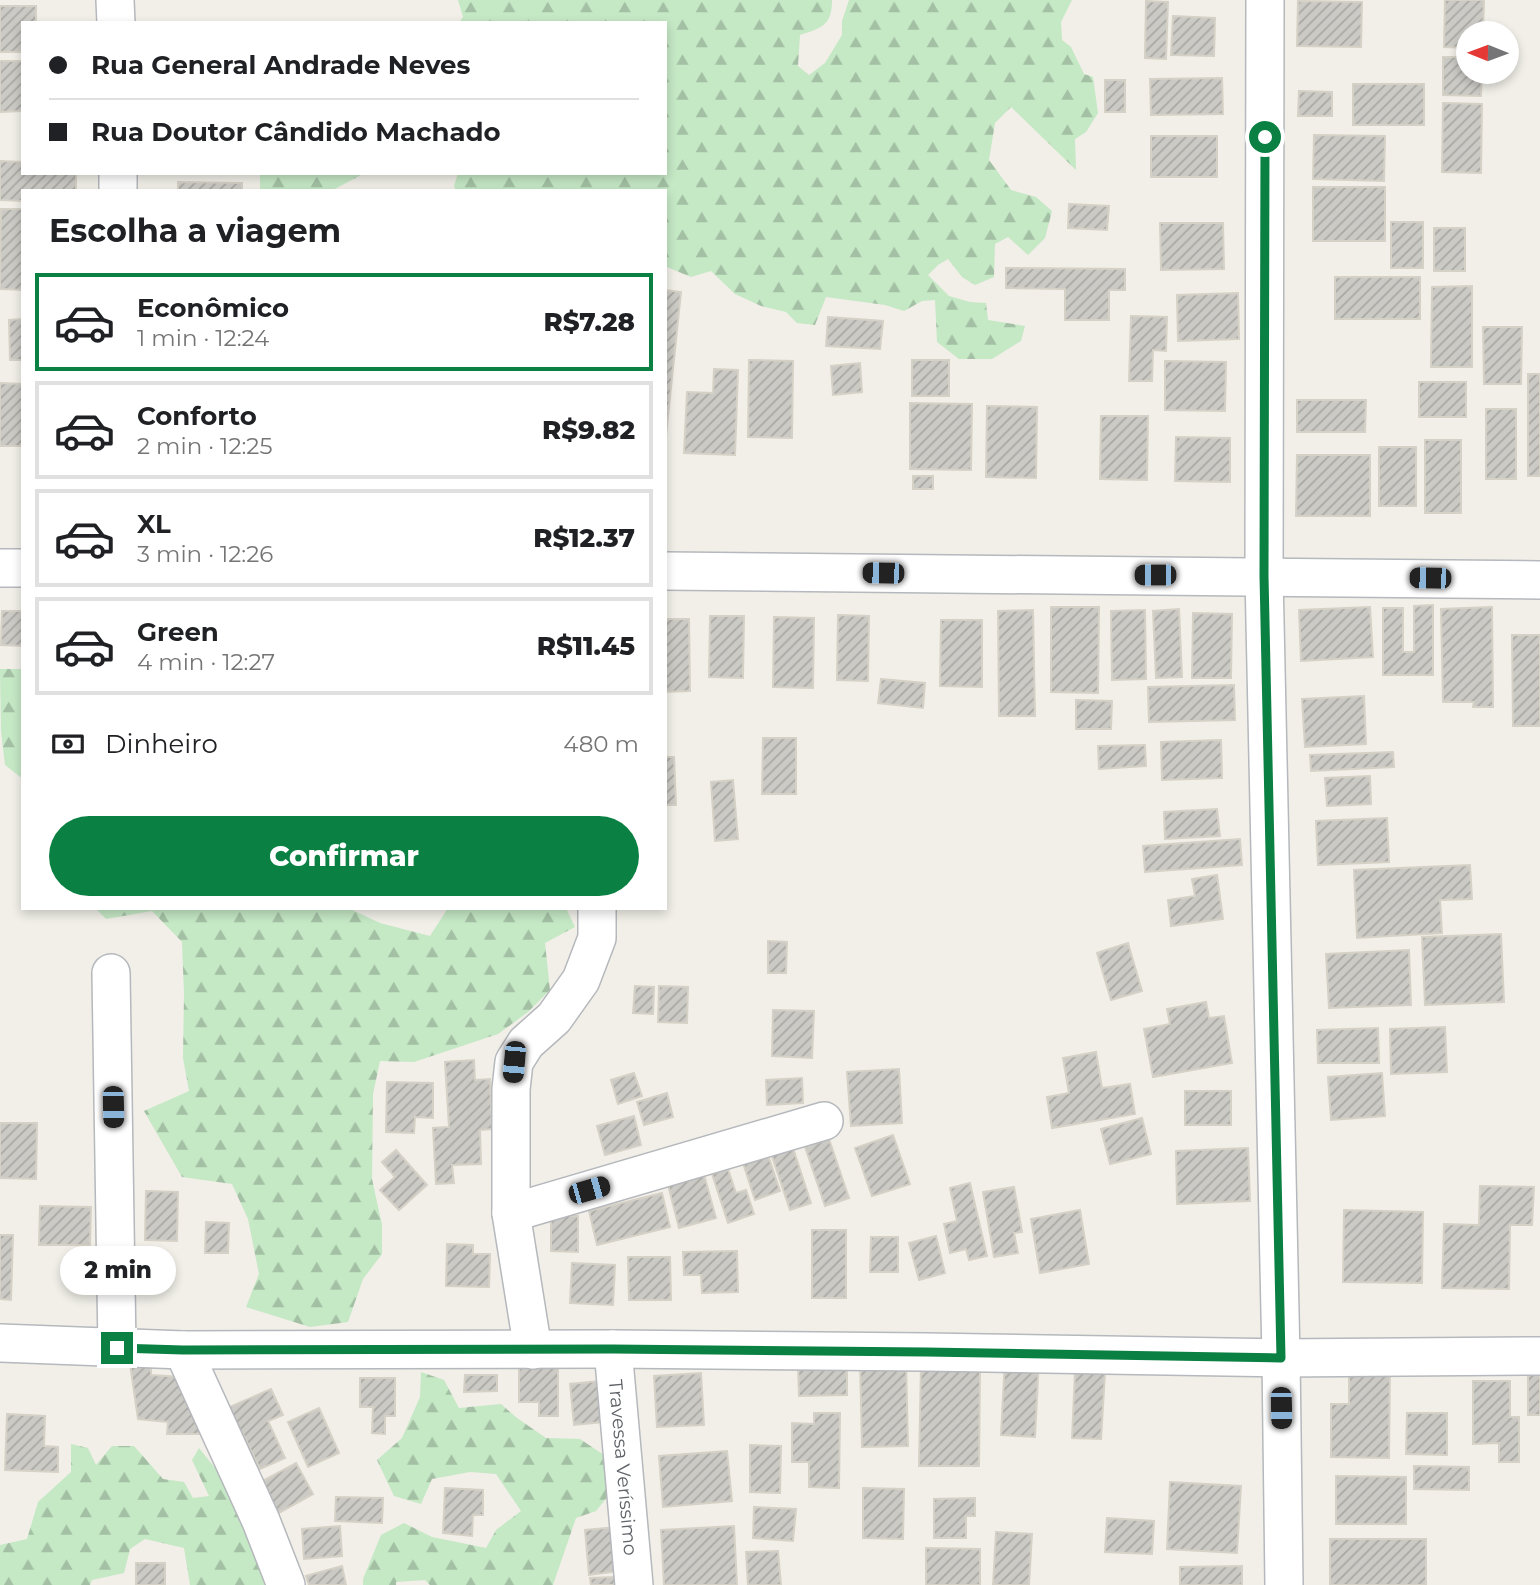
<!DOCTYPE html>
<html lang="pt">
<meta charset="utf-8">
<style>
:root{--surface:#fff;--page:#f6f6f6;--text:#202124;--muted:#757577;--line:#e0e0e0;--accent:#0b8043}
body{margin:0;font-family:Montserrat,sans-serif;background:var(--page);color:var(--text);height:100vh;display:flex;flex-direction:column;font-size:26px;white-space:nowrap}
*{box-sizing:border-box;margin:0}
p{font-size:23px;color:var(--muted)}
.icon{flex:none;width:38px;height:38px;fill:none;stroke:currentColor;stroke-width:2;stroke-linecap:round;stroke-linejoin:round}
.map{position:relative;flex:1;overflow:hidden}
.side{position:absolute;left:21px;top:189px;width:646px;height:721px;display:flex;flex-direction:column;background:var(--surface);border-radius:0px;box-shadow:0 4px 10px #0003}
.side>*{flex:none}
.hud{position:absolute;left:21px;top:21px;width:646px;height:154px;border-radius:0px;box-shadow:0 4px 10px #0003;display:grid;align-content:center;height:154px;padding:0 28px;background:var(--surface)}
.needle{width:46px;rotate:271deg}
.fabs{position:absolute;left:1456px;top:21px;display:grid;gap:14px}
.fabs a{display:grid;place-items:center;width:63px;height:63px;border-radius:50%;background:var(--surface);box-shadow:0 4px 10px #0003;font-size:35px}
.end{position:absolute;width:32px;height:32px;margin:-16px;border:9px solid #0b8043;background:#fff;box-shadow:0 0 0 4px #fff}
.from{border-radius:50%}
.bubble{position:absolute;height:49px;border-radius:24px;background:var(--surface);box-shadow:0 4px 10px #0003;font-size:23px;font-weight:800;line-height:49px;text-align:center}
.car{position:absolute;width:21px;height:42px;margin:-21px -10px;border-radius:9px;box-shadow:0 0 5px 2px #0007;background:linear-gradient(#222 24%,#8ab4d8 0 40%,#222 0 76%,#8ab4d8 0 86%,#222 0)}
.hud b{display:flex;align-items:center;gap:24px;height:66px;font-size:26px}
.hud b+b{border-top:2px solid var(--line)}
.hud i{width:18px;height:18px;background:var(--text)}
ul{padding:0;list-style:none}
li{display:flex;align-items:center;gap:21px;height:98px;margin:0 14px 10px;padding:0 14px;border:4px solid var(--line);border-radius:0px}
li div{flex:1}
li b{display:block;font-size:26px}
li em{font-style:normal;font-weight:800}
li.selected{border-color:var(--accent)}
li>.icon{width:63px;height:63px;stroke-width:1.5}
h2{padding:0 28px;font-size:32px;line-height:84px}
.pay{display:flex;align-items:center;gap:18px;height:77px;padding:0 28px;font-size:26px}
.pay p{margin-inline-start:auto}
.button{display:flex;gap:14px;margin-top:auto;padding:14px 28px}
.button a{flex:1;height:80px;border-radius:42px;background:var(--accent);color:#fff;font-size:28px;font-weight:800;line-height:80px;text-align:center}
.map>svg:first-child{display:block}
.forest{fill:url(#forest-firs)}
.building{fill:url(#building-hatch);stroke:#d6d1c6;stroke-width:2}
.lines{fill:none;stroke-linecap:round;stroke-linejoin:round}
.minor-casing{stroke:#b5b8bc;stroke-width:40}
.minor{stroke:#fff;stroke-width:37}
.route{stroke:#0b8043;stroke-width:9}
.labels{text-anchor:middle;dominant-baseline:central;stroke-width:7;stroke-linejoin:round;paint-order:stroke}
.street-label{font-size:19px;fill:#5f6368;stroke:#fff}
</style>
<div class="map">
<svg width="1540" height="1585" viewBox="0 0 1540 1585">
<defs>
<pattern id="forest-firs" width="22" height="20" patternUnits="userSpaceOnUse" patternTransform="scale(1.75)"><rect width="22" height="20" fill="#c5e8c5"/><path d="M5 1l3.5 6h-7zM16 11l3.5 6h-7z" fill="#a3c0a4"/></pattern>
<pattern id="building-hatch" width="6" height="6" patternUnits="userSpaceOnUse" patternTransform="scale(1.75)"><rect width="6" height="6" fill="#cccac5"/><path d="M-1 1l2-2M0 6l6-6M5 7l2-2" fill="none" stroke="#a9a8a4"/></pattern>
</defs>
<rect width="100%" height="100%" fill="#f1efe8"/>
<path class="forest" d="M458,0h374c0,26 -11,28 -32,35l-2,31 11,9 16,-12 17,-28v-14l7,-21h223l-11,22 1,18 9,7 13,27 9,3 5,36 -12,19 -11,7 1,31 -65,-63 -16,16 -6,37 22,30 25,7 16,14 -7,27 -17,17 -20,-18 -13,7 -1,33 -19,8 -13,-8 -14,-18 -10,6 -10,10 21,21 21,6 16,1 2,17 37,6 -4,15 -29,18h-33l-22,-17 -2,-42 -13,1 -18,10 -19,-6 -59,-8 -11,28 -18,-2 -11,-11 -25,-6 -26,-12 -24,-23 -20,6 -24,-10 -2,1v-77h-209l-2,-5 4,-13h207v-150h-206l4,-6z
M262,173h103l-34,18h-71v-16z
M0,669h23v110l-18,-14 -4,-34z
M95,908h253l32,15 50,13 18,-28h118l9,19 -30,16 5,47 -22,22 -30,22 -84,28 -34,-1 -7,33 -1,85 10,46v29l-19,25 -15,43 -38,5 -64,-20 13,-33 -11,-55 -16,-35 -50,-7 -38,-66 45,-20 -6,-33 1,-64 -2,-52 -30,-31 -46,8z
M421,1372l23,8 15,28 42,-4 16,14 29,20 34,1 24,16 9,35 -17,21 -20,7 -23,67h-123l-5,-5 -29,2v3h-33v-6l18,-44 23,-12 28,14 54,11 10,-18 25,-19 -25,-37 -26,-2 -38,7 -11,25 -27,-8 -17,-36 25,-22 18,-41z
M71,1444l17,4 8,17 16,-19h22l29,33 21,3 9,16 16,-2 -17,-36 7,-12 28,35 41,102h-78l-6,-37 -39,-9 -15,10 -6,24 -32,7 -2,5h-90v-40l27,-6 11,-37 33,-30z"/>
<path class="building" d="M1445,0h39l-1,33h-15v15l-24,-1z
M1146,1l22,1 -2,57 -21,-1z
M1298,1l64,1 -1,45 -64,-1z
M0,6h36v17h-13v29h-23z
M1173,16l42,2 -1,38 -43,-1z
M1443,57h25v15h14l-1,24 -38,-1z
M0,61h23v50l-23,1z
M1222,78l1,36 -72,1 -1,-36z
M1105,80h20v32h-20z
M1353,84h71v41h-71z
M1299,91l33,1v24h-34z
M1443,103l39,1 -1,69 -39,-1z
M1314,135l71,1 -1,45 -71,-2z
M1151,136h66v41h-66z
M0,161l23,1v11h53v18h-53v10l-23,-1z
M178,182l64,1v8h-64z
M1313,187h72v54h-72z
M1069,204l40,2 -2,24 -39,-2z
M1,209h22v81l-23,-1z
M1391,222h32v46h-32z
M1160,223h63l1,46 -63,1z
M1434,228h31v43h-31z
M1006,268l119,1v21h-16v30h-44v-31l-59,-1z
M1335,277h85v42h-85z
M1472,286v81h-41l1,-80z
M665,290l16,2 -16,153z
M1238,293l1,46 -61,2 -1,-46z
M1131,316l36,1 -1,34 -13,-1 -1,31h-23z
M828,317l55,4 -3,28 -54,-3z
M23,319v41h-13l-1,-40z
M1483,327h39l-1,57h-37z
M749,360l44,1 -1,77 -44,-1z
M912,360h37v36h-37z
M1165,361l61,1 -1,49 -60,-1z
M860,363l2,29 -29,3 -2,-29z
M714,369l24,1 -3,85 -51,-2 3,-61 26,1z
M1528,374h12v102h-12z
M1419,382h47v35h-47z
M0,383l23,1v62h-23z
M1297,400h69l-1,32h-68z
M910,403l62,1 -1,66 -61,-1z
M987,406l50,1 -1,71 -50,-1z
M1486,409h30v70h-30z
M1101,416h47l-1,64 -47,-1z
M1176,437l54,1v44l-55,-1z
M1425,440h36v73h-36z
M1379,447h37v59h-37z
M1297,455h73v61h-74z
M913,476h20v13h-20z
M1433,605v70h-50v-67h20v44h11v-46z
M1051,607h48l-1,86 -47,-1z
M1370,607l3,50 -72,4 -2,-51z
M1492,607l1,100h-20l1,-5h-31l-2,-93z
M1179,609l3,68 -26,1 -3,-67z
M1033,610l2,106h-36l-1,-105z
M1145,610l1,69 -34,1 -1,-69z
M2,611h21v35l-22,-1z
M1193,613l39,1 -1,64h-39z
M838,615l31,1 -1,65 -31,-1z
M710,616h34l-1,62 -34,-1z
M774,617l40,1 -1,70 -40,-1z
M665,619h24l1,72 -25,1z
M941,620h41v67l-42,-1z
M1512,635h28v91h-27z
M881,679l44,4 -2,25 -45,-5z
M1234,685l1,35 -86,2 -1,-35z
M1364,696l2,48 -61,3 -3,-48z
M1076,700l36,1 -1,28h-35z
M763,738h33v56h-34z
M1221,740l1,38 -60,2 -1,-38z
M1145,745l1,21 -47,3 -1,-23z
M1393,752l1,15 -83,4 -1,-16z
M665,757h9l2,48h-11z
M1370,776l1,28 -44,2 -2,-28z
M733,780l5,59 -23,2 -4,-59z
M1217,809l3,27 -55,3 -1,-27z
M1387,818l2,44 -71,3 -2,-44z
M1240,839l2,26 -97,7 -2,-26z
M1470,865l2,34 -32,1 2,33 -85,5 -3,-68z
M1217,875l6,44 -52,7 -3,-26 27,-4 -3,-17z
M1501,934l3,68 -79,3 -3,-68z
M768,941l19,1 -1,31h-18z
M1128,943l14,48 -31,9 -14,-47z
M1409,950l2,55 -82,3 -3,-54z
M635,986l19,1 -1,27 -20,-1z
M659,986l29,1 -1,36 -29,-1z
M1206,1002l3,16 15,-2 8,47 -79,14 -9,-48 26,-5 -3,-15z
M773,1010l41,1 -2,47 -40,-2z
M1445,1027l2,45 -56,2 -1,-45z
M1378,1028l1,35h-61l-1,-33z
M1096,1052l6,36 28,-4 5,30 -83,14 -5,-31 22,-4 -6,-35z
M474,1060l1,20 15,-1 2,50 -12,1 1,34 -29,1 2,18 -18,1 -3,-56 16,-1 -4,-65z
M899,1069l3,54 -51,3 -4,-54z
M634,1073l8,23 -24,8 -7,-24z
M1382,1073l3,43 -54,4 -3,-43z
M802,1078l1,25 -36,2 -1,-25z
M387,1082l46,1v35l-18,-1 -1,16 -28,-1z
M1185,1091h46v34h-46z
M667,1093l6,24 -29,8 -7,-23z
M634,1116l7,29 -36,10 -8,-29z
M1142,1118l9,36 -41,10 -9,-35z
M0,1123h37l-1,56 -36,-1z
M893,1135l17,49 -38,12 -17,-48z
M829,1139l20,59 -24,8 -20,-59z
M791,1142l20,61 -21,7 -20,-60z
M1248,1148l2,53 -73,3 -1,-53z
M766,1149l14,42 -25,9 -14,-43z
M396,1150l31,35 -28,25 -19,-20 15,-13 -13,-15z
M728,1169l8,24 10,-3 8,24 -26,9 -16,-49z
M703,1171l13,47 -37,10 -12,-47z
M970,1183l17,73 -18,4 -3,-11 -16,4 -6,-29 13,-3 -7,-33z
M1480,1186l54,1 -2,38h-22l-1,64 -67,-1 2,-64 35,1z
M1014,1187l8,45 -8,1 4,20 -24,4 -11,-65z
M146,1191l32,1 -1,49 -32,-1z
M662,1193l8,34 -73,18 -8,-34z
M40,1206l51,1 -1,38h-51z
M1080,1210l9,54 -49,9 -9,-54z
M1344,1210l79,2 -1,71 -79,-1z
M551,1215l27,1v36l-27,-1z
M206,1222l23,1 -1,30h-23z
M812,1230h34v68h-34z
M0,1235h13l-2,65 -11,-1z
M936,1236l9,37 -26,7 -10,-37z
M871,1237h27v35h-28z
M447,1244l26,1v9h17l-1,33 -43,-1z
M737,1251l1,41 -36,1 -1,-18h-17l-1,-23z
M628,1257h42l1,43h-42z
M572,1263l43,2 -2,40 -43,-2z
M1005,1358l34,1 -4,78 -34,-2z
M906,1360l2,86 -46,1 -2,-86z
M1349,1361l41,1 -1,96 -58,-1v-53h18z
M151,1362v13l31,2 22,57h-37l1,-12 -30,-3 -8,-55z
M921,1364l59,1 -1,101h-60z
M519,1365l39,1v50h-19v-14h-20z
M798,1365h49v30l-48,1z
M1528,1366l12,1v48h-12z
M1075,1372l30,1 -4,66 -29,-1z
M701,1373l3,52 -47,2 -3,-51z
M465,1375h32v16l-33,1z
M360,1378h35v38h-10v18l-13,-1 1,-26h-13z
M599,1381l4,41 -29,3 -4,-41z
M1473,1381h37v36h9v45h-20v-19l-26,1z
M271,1389l12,26 -15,6 17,37 -25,11 -18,-37 -6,2 -11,-25z
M319,1408l20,45 -31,14 -20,-45z
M814,1413h26l-1,75 -30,-1v-25h-17v-39l22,1z
M1407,1413h40v42l-41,-1z
M7,1414l38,2 -1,30 14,1v25l-53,-2z
M750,1445l31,1 -1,47 -30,-1z
M727,1451l5,50 -69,6 -4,-51z
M296,1463l17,31 -38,21 -16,-32z
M1414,1466l55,1v23l-55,-1z
M1336,1476l70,1v47h-70z
M1170,1482l71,4 -4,67 -70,-4z
M445,1488l38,2v25h-10l-1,21 -29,-3z
M863,1488l41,1 -1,50 -40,-1z
M336,1497l47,1 -1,25 -47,-2z
M975,1498v18h-9v22h-32v-39z
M754,1507l42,2 -3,32 -40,-3z
M1107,1518l47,3 -2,33 -47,-2z
M340,1526l2,30 -38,3 -2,-30z
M734,1526l3,59h-73l-3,-55z
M617,1527l4,44 -32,4 -4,-45z
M996,1532l36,2 -3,51h-36z
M1330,1539h96v46h-96z
M926,1548l54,1v36h-54z
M778,1551l3,34h-33l-2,-33z
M136,1563h29v22h-29z
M342,1566l4,19h-37l-3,-9z
M1242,1566v19h-62v-18z
M615,1577v8h-24l-1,-7z"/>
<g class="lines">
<defs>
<g id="minor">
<path d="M115,0l1,23"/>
<path d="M1265,0l-1,576 17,782 3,227"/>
<path d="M118,173v18"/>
<path d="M0,568h23"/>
<path d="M665,571l875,9"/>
<path d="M111,973l6,375"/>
<path d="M511,1213l313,-92"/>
<path d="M0,1343l183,7 430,-1 313,3 355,6 259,-2"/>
<path id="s1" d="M613,1349l21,236"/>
<path d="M183,1350l78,171 25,64"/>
<path d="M533,1350l-22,-137v-124l3,-27 12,-19 28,-25 27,-38 16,-42v-30"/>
</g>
</defs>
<use href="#minor" class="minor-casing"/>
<use href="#minor" class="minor"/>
</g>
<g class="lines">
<path class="route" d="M117,1348l66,2 429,-1 314,3 355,6 -17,-782 1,-439"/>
</g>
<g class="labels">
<g class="street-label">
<text stroke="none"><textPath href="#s1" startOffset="119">Travessa Veríssimo</textPath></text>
</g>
</g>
</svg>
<div class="fabs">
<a><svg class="needle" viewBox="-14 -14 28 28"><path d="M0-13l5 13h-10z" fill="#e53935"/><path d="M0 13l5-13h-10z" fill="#757577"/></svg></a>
</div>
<i class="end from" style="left:1265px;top:137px"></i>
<i class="end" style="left:117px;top:1348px"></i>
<div class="bubble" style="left:60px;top:1246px;width:116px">2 min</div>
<i class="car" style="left:883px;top:573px;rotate:271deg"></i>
<i class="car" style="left:1155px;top:575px;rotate:270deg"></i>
<i class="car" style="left:1430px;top:578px;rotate:271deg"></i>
<i class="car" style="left:514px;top:1062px;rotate:185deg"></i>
<i class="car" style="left:113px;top:1107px;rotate:179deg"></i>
<i class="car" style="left:589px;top:1190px;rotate:74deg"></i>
<i class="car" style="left:1281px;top:1408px;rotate:179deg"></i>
<div class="hud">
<b><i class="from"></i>Rua General Andrade Neves</b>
<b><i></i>Rua Doutor Cândido Machado</b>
</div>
<section class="side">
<h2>Escolha a viagem</h2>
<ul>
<li class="selected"><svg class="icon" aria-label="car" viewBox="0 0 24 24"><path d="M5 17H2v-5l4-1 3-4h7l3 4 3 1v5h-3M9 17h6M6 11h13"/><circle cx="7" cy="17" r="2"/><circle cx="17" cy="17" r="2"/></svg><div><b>Econômico</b><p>1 min · 12:24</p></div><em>R$7.28</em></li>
<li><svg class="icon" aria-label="car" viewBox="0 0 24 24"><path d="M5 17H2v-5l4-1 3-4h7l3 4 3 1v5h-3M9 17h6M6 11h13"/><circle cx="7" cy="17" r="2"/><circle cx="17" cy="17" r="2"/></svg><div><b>Conforto</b><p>2 min · 12:25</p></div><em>R$9.82</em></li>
<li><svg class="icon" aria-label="car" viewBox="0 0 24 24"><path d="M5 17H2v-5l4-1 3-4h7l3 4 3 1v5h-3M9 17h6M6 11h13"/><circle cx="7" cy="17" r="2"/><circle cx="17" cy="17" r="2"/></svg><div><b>XL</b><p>3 min · 12:26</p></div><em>R$12.37</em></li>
<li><svg class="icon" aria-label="car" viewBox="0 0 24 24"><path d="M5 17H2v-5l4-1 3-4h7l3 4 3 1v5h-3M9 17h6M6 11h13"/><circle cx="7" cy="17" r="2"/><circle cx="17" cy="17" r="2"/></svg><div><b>Green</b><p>4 min · 12:27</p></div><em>R$11.45</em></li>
</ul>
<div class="pay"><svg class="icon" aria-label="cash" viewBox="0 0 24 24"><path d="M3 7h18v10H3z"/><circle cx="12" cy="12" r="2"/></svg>Dinheiro<p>480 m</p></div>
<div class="button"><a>Confirmar</a></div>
</section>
</div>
